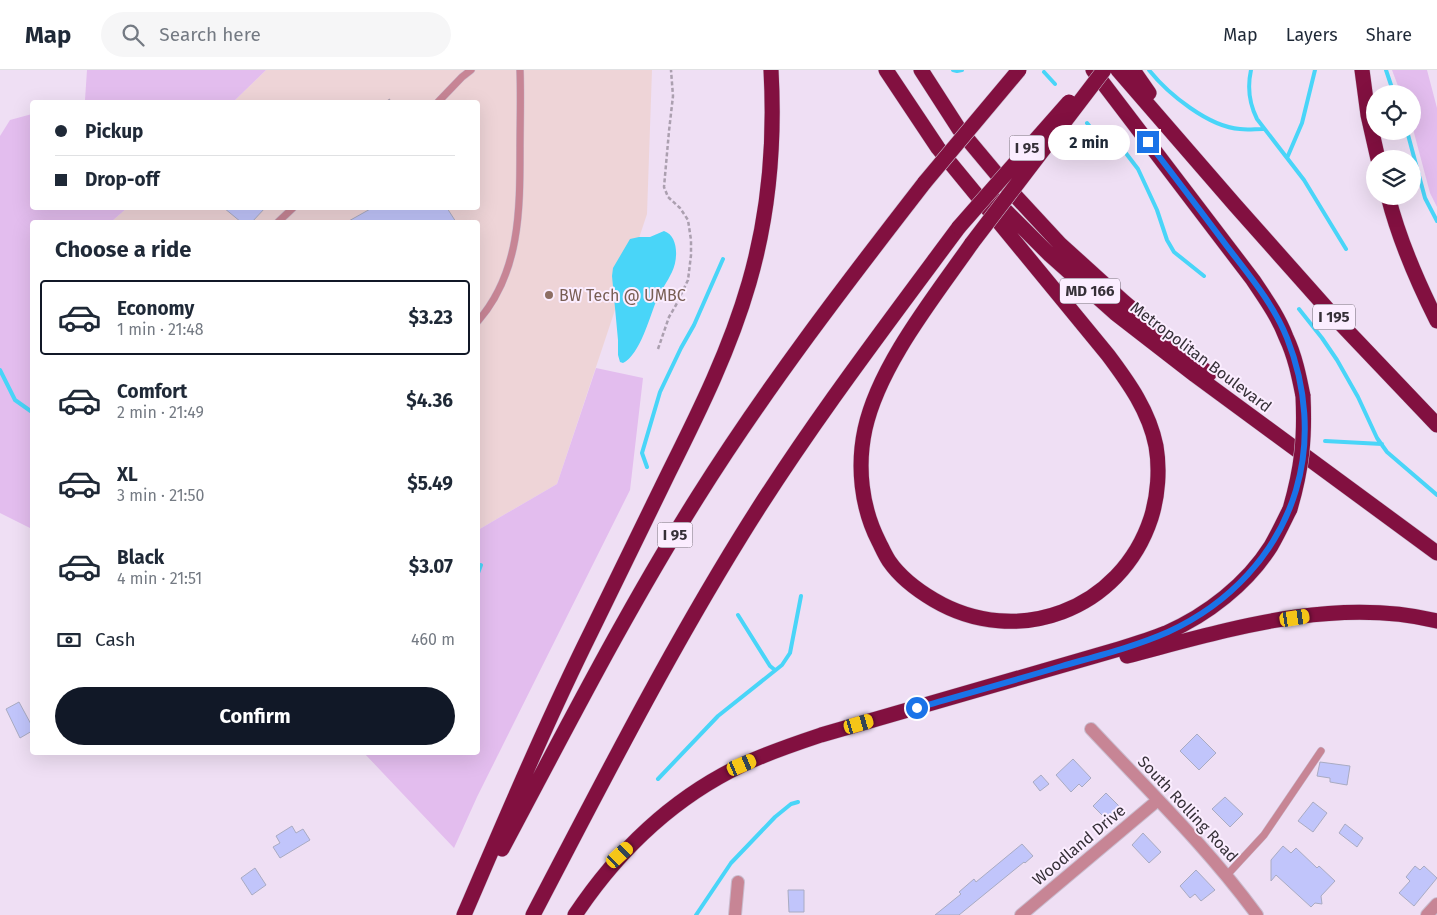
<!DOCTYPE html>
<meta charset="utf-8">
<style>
:root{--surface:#fff;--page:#f6f6f7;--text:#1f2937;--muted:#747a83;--line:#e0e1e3;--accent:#111827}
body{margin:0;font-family:"Fira Sans",sans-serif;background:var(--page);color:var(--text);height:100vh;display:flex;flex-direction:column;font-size:19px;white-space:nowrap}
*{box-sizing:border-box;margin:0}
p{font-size:16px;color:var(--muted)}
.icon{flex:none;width:28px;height:28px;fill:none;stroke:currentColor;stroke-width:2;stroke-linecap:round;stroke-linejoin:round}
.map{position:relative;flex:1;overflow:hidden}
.drawer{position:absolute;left:30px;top:150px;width:450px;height:535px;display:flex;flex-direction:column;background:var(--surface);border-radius:5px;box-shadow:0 5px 20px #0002}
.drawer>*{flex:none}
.guide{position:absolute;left:30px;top:30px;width:450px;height:110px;border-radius:5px;box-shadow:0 5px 20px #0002;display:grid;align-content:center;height:110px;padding:0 25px;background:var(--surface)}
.tools{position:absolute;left:1366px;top:15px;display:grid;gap:10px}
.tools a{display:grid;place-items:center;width:55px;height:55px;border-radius:50%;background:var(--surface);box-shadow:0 5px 20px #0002;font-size:25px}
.end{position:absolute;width:22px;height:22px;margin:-11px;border:6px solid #1a73e8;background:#fff;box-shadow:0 0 0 2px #fff}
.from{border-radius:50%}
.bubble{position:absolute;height:35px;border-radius:18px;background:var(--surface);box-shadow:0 5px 20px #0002;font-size:16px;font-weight:700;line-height:35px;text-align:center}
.car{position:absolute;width:15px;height:30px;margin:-15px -8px;border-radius:6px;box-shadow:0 0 4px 1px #0007;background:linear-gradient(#f5c518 24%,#345 0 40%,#f5c518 0 76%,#345 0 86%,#f5c518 0)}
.guide b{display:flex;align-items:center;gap:18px;height:48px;font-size:19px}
.guide b+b{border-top:1px solid var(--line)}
.guide i{width:12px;height:12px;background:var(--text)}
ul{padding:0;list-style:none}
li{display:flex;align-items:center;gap:15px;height:75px;margin:0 10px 8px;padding:0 15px;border:2px solid transparent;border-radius:5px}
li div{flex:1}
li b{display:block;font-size:19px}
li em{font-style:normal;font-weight:700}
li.active{border-color:var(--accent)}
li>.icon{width:45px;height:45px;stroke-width:1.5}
h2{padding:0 25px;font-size:22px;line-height:60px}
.pay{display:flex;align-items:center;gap:12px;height:55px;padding:0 25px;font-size:19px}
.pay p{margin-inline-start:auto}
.cta{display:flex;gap:10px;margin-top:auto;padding:10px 25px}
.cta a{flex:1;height:58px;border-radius:30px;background:var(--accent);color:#fff;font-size:20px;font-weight:700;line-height:58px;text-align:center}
header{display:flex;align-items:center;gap:30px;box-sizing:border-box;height:70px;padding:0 25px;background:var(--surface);border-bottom:1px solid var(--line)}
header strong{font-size:24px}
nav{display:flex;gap:28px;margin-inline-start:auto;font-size:18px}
.search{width:350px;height:45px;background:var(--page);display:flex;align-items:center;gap:12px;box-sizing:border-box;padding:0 18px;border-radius:28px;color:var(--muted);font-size:19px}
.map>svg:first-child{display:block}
.education{fill:#eed4d7}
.green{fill:#e3bdee}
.water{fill:#49d5f8}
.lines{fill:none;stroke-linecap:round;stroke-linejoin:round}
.stream{stroke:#49d5f8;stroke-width:4}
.building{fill:#c1c5fb;stroke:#a9abc2}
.service-casing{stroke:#cabcce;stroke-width:8}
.minor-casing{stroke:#cabcce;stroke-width:14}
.motorway-casing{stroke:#cabcce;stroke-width:16}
.path{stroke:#ab9faf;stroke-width:2.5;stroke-dasharray:4 2.5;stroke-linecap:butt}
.service{stroke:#c78595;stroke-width:7}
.minor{stroke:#c78595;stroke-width:12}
.motorway{stroke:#821040;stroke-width:15}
.motorway-bridge-casing{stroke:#cabcce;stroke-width:16;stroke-linecap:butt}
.motorway-bridge{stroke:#821040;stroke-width:15}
.route{stroke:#1a73e8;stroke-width:6}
.education-dot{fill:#8d6e63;stroke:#fbedff;stroke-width:2}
.labels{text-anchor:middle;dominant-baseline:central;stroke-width:4;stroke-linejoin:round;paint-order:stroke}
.shield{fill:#fbedff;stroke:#716974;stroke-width:1}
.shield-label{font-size:15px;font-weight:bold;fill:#363038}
.education-label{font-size:16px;fill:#785e54;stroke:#fbedff;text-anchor:start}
.street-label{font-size:16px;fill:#363038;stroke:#fbedff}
</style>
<header>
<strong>Map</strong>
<div class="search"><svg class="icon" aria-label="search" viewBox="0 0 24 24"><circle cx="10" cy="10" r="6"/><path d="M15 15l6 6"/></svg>Search here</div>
<nav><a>Map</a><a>Layers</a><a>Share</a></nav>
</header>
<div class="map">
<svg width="1437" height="845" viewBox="0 0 1437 845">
<rect width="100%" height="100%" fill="#efdff4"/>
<path class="education" d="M266,0h386l-5,144 -90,270 -79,46v-308h-367l16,-14h351v-106h-245z"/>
<path class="green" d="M87,0h179l-33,32h-158l10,-2z
M1392,0h35l10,38v99l-7,-14 -17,-64 -1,-35h-11z
M32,44v94h95l-16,14h-79v307l-32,-16v-377l10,-16z
M596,298l47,10 -13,112 -153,307 -23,51 -90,-95 114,-1v-222l79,-46z"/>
<path class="water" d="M664,161c15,5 14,29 8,41 -4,9 -11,18 -15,27 -7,17 -17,56 -34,64l-3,-1 -2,-7v-15l-6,-64 1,-8 17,-29 9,-2h11z"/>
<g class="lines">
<path class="stream" d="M953,0l4,1 5,-1
M1149,0c19,24 60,57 91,59 7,1 15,0 23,0
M1251,0c-4,18 -2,33 6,49l47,61 42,69
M1386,0l8,24
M1044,2l11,12
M1087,53l12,15 26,14 13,17 19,41 10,30 7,12 30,24
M1407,61l18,67 12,23
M1287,88l15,-35 13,-53
M1299,239l23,29 15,22 21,37 19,41 10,14 50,43
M0,300l15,30 17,12
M1325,371l57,3
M647,397l-5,-14 18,-61 21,-44 13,-23 29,-66
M478,503l3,-8
M738,545l32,51 5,4
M283,682h18
M344,682h20
M658,709l60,-63 64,-51 8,-12 11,-57
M696,845l35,-52 44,-46 16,-13 7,-2"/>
</g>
<path class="building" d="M224,138h41l-13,14h-11z
M372,138h75l9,14h-109z
M19,632l13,24v5l-12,7 -14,-29z
M1197,664l19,19 -17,17 -19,-19z
M1073,689l18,19 -9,9 -3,-3 -8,8 -15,-17z
M1320,692l30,4 -3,19 -17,-3v-4l-13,-2z
M1041,705l8,9 -9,7 -7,-9z
M1106,723l14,14 -13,13 -14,-14z
M1225,727l18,17 -13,13 -18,-18z
M1313,732l14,11 -14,19 -15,-11z
M1345,754l18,14 -6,9 -18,-14z
M292,756l4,7 7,-4 7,11 -30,18 -7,-11 7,-4 -4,-7z
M1143,763l18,19 -12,11 -17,-18z
M1022,774l11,12 -8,7 -1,-1 -65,53h-24l26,-21 -2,-2 15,-13 2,3z
M1283,776l8,7 5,-5 21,20 2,-2 16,15 -14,15 1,8 -7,-1 -4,4 -35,-32 -5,6v-21z
M1415,796l5,4 4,-4 13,12 -23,28 -15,-13 11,-12 -4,-4z
M255,798l11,17 -14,10 -11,-17z
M1196,800l19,20 -14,11 -6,-7 -5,4 -10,-12z
M788,820h16v22h-15z"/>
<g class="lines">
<defs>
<path id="service" d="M438,32l24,-25 9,-7
M278,152l15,-14
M478,251c42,-48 42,-111 42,-171 0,-26 1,-53 0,-80
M1227,805l37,-40 57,-84"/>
<path id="minor" d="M1091,659c57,61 117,119 166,186
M735,845l3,-33
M1021,845l137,-115
M1427,845l10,-11"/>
<path id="motorway" d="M886,0l52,78 170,207c21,28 41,56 48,91 4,23 2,50 -5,72 -30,92 -134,131 -217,82 -17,-10 -34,-23 -45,-39 -4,-6 -7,-13 -10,-19 -18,-35 -22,-76 -14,-113 14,-64 70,-133 107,-186
M921,0l38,59 51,61 50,54 64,58 85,72
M1093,0l160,210c12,18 25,36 33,57 9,19 13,39 17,59
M1118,0l117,135 104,117 98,103
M1133,0l16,23
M1362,0l6,45 10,44
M1388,126c11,44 29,85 49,125
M992,127l58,58 65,58 80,62 242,178
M1127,586c100,-26 206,-60 310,-35
M502,779c63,-118 124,-238 195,-351 69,-110 148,-213 228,-316
M464,845c41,-95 81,-190 127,-283 26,-54 52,-107 78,-160 31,-62 61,-123 80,-189 20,-69 26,-142 22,-213
M533,845c67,-128 132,-256 208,-379 66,-107 143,-208 218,-309
M575,845c42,-63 98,-117 167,-150 25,-12 52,-21 79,-30l298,-86c16,-5 32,-10 47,-16 41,-18 81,-49 105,-87 7,-12 13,-25 19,-37"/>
</defs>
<use href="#service" class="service-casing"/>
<use href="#minor" class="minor-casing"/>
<use href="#motorway" class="motorway-casing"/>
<path class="path" d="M387,32l4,-3
M658,279l11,-32 7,-12 12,-25 3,-25v-15l-3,-20 -8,-12 -12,-11 -4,-10 5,-56 4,-35 -2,-26"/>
<use href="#service" class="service"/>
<use href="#minor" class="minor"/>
<use href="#motorway" class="motorway"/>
<defs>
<path id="motorway-bridge" d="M925,112l94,-112
M959,157l110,-125
M972,173l132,-173
M1290,439c12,-41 15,-71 13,-113"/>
</defs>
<use href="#motorway-bridge" class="motorway-bridge-casing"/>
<use href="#motorway-bridge" class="motorway-bridge"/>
</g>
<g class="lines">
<path class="route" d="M917,638c48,-14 96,-27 145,-42 35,-10 72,-19 106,-34 61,-28 109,-78 128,-142 15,-50 10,-104 -9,-152 -14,-35 -39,-64 -61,-93 -26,-35 -52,-69 -78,-103"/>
</g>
<circle class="education-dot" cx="549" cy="225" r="5"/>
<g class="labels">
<g class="shield">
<rect x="1009.5" y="65.5" width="35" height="25" rx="4"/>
<rect x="1060" y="208.5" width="60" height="25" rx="4"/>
<rect x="1313" y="234.5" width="42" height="25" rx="4"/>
<rect x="657.5" y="452.5" width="35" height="25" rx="4"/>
</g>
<g class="shield-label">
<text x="1027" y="78">I 95</text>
<text x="1090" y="221">MD 166</text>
<text x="1334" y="247">I 195</text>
<text x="675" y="465">I 95</text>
</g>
<g class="education-label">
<text x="559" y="225">BW Tech @ UMBC</text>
</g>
<g class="street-label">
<text transform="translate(1201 287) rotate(37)">Metropolitan Boulevard</text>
<text transform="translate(1188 739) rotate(47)">South Rolling Road</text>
<text transform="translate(1079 775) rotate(-40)">Woodland Drive</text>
</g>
</g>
</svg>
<div class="tools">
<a><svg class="icon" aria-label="locate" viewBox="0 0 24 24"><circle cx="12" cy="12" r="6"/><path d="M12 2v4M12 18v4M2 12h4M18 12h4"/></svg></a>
<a><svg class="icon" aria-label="layers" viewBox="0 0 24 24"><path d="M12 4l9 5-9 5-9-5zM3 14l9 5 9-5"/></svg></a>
</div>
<i class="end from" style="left:917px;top:638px"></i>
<i class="end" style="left:1148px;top:72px"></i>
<div class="bubble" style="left:1048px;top:55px;width:82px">2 min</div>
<i class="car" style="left:1295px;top:548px;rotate:81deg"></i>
<i class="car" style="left:859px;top:654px;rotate:74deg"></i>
<i class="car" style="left:742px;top:695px;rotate:67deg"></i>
<i class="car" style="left:620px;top:785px;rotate:47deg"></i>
<div class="guide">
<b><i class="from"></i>Pickup</b>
<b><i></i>Drop-off</b>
</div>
<section class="drawer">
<h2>Choose a ride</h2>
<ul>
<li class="active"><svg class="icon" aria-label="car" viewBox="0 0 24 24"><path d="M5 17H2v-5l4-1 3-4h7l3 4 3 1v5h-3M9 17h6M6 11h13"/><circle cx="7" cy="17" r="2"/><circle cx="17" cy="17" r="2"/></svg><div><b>Economy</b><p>1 min · 21:48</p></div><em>$3.23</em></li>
<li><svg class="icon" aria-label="car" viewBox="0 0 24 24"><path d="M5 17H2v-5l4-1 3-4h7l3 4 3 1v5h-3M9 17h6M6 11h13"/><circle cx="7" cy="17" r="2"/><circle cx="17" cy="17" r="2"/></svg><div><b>Comfort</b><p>2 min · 21:49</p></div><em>$4.36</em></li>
<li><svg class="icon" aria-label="car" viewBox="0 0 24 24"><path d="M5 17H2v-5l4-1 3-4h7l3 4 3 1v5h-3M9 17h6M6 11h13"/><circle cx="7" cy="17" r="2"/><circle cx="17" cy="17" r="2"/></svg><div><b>XL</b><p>3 min · 21:50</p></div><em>$5.49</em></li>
<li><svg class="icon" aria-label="car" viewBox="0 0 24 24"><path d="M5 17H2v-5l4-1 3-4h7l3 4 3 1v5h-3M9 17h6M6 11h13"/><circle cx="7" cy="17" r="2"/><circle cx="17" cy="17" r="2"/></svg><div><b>Black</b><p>4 min · 21:51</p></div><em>$3.07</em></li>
</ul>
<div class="pay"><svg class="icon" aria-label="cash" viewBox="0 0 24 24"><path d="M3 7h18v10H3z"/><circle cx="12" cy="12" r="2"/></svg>Cash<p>460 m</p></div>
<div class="cta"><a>Confirm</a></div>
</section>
</div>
